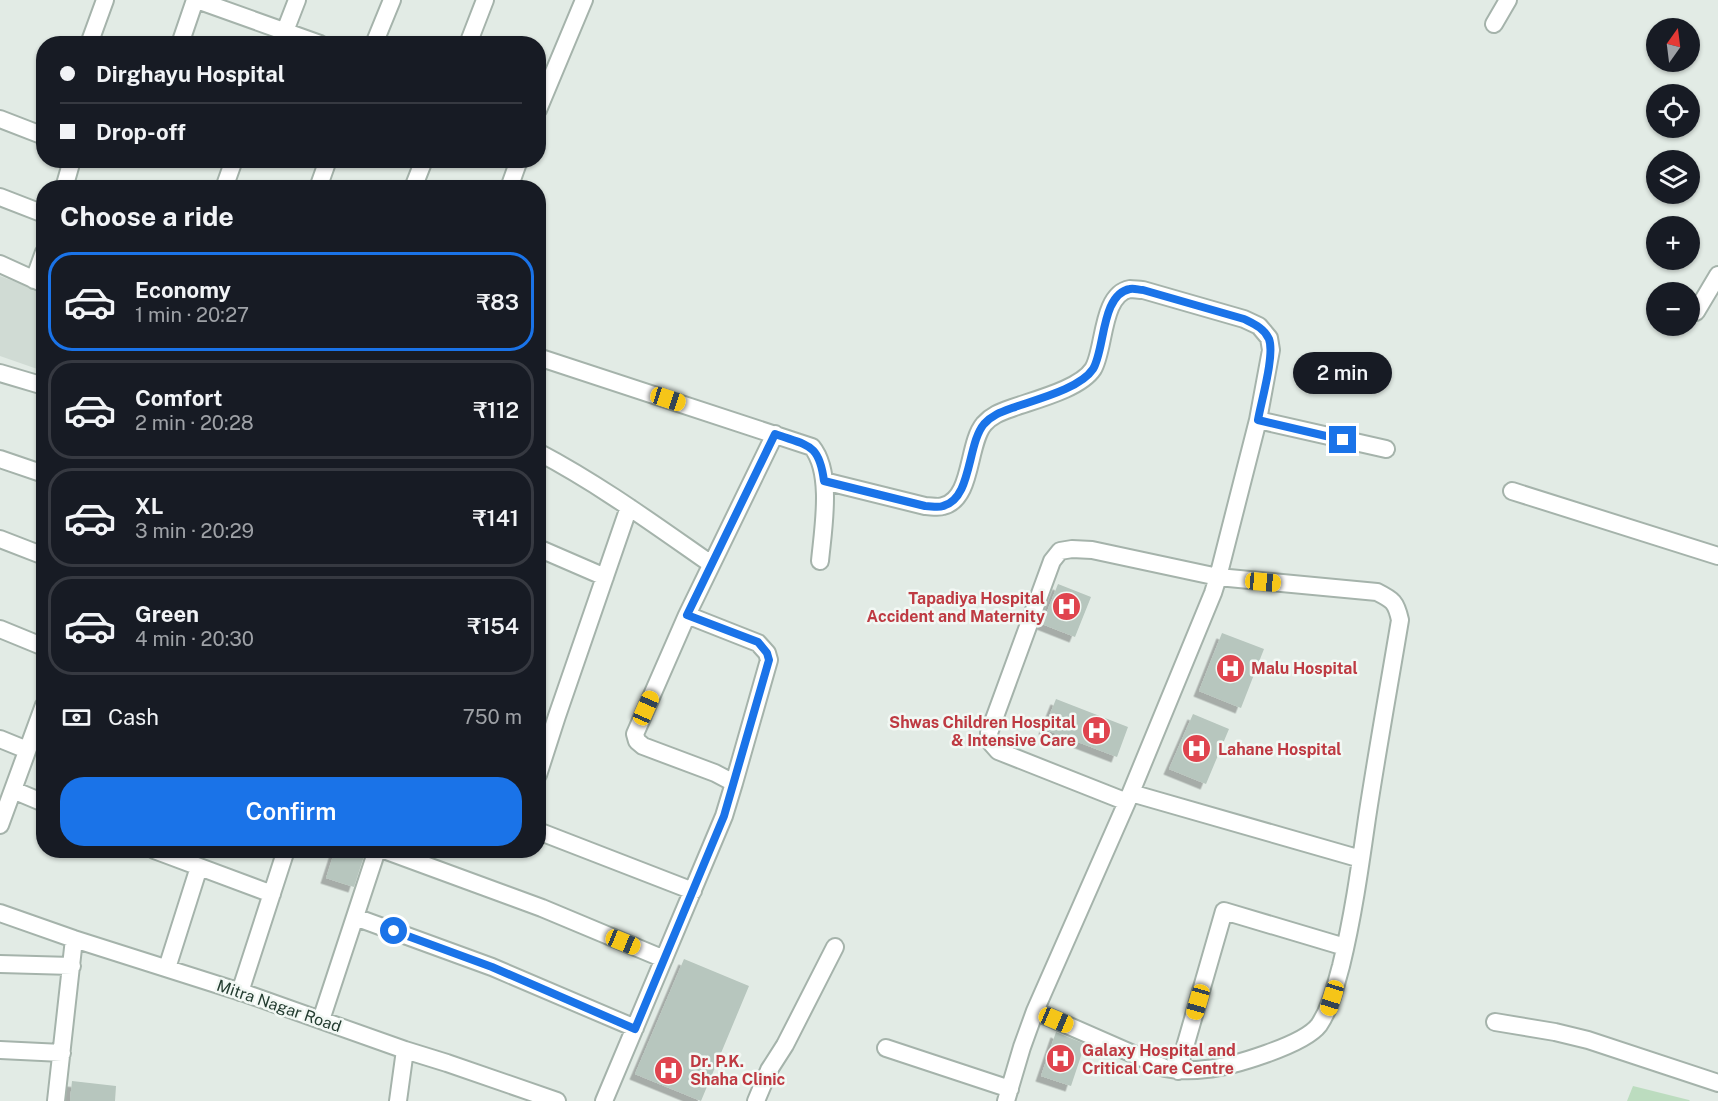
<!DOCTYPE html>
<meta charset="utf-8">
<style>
:root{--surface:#171b24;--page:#242831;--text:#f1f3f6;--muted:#9ea1a6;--line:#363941;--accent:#1a73e8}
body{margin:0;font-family:"Public Sans",sans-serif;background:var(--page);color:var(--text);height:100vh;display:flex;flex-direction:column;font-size:22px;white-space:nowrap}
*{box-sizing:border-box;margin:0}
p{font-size:20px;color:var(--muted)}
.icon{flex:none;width:33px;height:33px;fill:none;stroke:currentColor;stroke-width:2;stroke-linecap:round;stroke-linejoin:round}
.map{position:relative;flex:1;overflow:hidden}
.sheet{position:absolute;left:36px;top:180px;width:510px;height:678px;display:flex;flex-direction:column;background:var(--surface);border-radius:24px;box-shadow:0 2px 4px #0004}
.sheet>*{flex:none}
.top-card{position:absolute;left:36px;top:36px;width:510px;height:132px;border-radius:24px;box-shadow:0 2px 4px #0004;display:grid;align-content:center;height:132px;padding:0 24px;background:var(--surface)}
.needle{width:39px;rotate:14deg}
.controls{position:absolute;left:1646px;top:18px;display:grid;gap:12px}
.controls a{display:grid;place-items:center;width:54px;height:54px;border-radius:50%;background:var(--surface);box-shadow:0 2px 4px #0004;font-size:30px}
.end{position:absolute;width:27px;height:27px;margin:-14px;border:8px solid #1a73e8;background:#fff;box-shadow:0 0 0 3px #fff}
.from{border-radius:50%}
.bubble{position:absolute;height:42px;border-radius:21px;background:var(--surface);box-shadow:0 2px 4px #0004;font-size:20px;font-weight:600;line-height:42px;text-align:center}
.car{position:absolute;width:18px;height:36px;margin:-18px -9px;border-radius:8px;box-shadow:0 0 4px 2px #0007;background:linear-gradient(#f5c518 24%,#345 0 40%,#f5c518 0 76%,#345 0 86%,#f5c518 0)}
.top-card b{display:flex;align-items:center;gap:21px;height:57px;font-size:22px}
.top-card b+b{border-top:2px solid var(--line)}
.top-card i{width:15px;height:15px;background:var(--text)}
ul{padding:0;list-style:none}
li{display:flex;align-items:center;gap:18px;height:99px;margin:0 12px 9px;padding:0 12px;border:3px solid var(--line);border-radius:24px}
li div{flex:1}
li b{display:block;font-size:22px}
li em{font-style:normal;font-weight:600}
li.on{border-color:var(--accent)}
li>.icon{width:54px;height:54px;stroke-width:1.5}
h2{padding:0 24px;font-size:27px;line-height:72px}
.pay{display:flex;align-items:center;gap:15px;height:66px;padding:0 24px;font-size:22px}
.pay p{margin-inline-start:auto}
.primary-button{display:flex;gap:12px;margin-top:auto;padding:12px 24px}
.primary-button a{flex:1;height:69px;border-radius:24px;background:var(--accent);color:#fff;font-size:24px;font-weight:600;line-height:69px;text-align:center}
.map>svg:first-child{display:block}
.built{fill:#d0dbd4}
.green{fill:#bcdcbf}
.building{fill:#b7c6be;filter:url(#shadow)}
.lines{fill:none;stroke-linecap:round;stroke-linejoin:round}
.minor-casing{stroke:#a5b3ab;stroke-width:20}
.minor{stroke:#fff;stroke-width:16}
.route{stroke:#1a73e8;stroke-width:8}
.labels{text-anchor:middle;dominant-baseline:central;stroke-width:5;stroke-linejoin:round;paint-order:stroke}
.health-label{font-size:16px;font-weight:bold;fill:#be3a42;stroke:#f2f8f4;text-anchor:start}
.street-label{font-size:16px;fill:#233c30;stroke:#f2f8f4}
</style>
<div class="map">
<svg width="1718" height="1101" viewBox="0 0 1718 1101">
<defs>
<filter id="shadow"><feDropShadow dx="-5.5" dy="5.5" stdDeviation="0" flood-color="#0004"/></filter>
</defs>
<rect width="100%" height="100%" fill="#e2ebe5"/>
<path class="built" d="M0,276l43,16v79l-43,-15z"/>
<path class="green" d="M1633,1086l56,14 1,1h-63z"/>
<path class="building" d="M1058,584l33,13 -16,40 -33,-13z
M1222,633l42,16 -23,59 -42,-17z
M1056,699l72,28 -11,30 -73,-28z
M1193,714l36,15 -23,55 -37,-15z
M335,850h31l-12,37 -28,-9z
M684,959l65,27 -48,115 -66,-27z
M1056,1032l29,12 -14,42 -30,-10z
M72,1081l44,5 -1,15h-45z"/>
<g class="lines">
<defs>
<path id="minor" d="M197,0l123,44
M1494,24l14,-24
M89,44l16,-44
M180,44l15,-44
M280,44l17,-44
M374,44l18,-44
M468,44l17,-44
M538,110l46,-110
M0,119l44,17
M64,188l8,-28
M224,188l10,-28
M318,188l10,-28
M413,188l11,-28
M509,188l10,-28
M0,197l44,17
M0,264l44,20
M34,280l10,-28
M1696,312l22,-37
M538,357l274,90c21,26 11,82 8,114
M0,373l44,13
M1258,420l128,29
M538,452c61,32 117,73 173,112
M0,459l44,15
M824,481l101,25c6,0 13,2 18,0 30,-7 24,-62 41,-82 8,-9 17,-12 28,-16 22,-8 68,-19 81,-39 12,-19 8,-75 37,-80 4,0 9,1 13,1l101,29 15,7 10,12 2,12 -13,70 -40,157 -126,-27 -20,-1 -12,2 -8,10 -63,172 2,10 7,8 129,51
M1512,491l206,65
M0,539l44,17
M538,548l67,29
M687,615l71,28 9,10 2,7 -35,123
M0,629l44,18
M0,739l27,11
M538,775l19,-59 72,-209
M13,790l31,13
M1131,793l230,66
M0,825l44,-120
M538,831l155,60
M154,850l118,44
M384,850l158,58 122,51
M0,913l74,26 173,55 158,56 42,13 110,38
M355,917l137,50 143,61
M0,964l72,2
M167,968l32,-101
M240,992l46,-142
M321,1020l56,-170
M1495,1022l60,10 33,8 130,43
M886,1048l124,41
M0,1050l62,3
M1178,1071l46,-160 121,36
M56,1101l18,-162
M398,1101l7,-51
M604,1101l120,-285 10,-33 -19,-10 -72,-27 -6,-5 -2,-7 52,-119 88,-181
M756,1101l13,-31 16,-25 50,-98
M1006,1101l16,-54 13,-36 92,-209 86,-209 5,-16 159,15c16,8 19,10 23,28 -11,66 -23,132 -33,198 -7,49 -14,99 -26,148 -6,21 -10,41 -22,59 -15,20 -88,42 -113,44 -14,2 -27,2 -41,-1l-130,-57"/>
</defs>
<use href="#minor" class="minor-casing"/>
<use href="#minor" class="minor"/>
</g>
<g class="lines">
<path class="route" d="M394,931l98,36 143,62 89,-213 45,-156 -2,-7 -9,-11 -71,-27 88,-181c33,12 44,9 49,47l101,25c6,0 13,2 18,0 29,-7 24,-62 41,-82 8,-9 17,-12 28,-16 22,-8 68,-19 81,-39 12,-19 8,-75 37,-80 4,-1 9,1 13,1l101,29c10,5 20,9 25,20 6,16 -8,63 -11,81l85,20"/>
</g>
<defs>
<symbol id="hospital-disc" viewBox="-11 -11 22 22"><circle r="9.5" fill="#e0444e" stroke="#f2f8f4"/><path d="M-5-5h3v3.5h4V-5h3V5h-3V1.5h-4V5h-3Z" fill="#fff"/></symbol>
</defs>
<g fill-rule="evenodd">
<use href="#hospital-disc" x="1050" y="590" width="33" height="33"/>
<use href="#hospital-disc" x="1214" y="652" width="33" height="33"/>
<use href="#hospital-disc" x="1080" y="714" width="33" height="33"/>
<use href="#hospital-disc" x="1180" y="732" width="33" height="33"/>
<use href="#hospital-disc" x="1044" y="1042" width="33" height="33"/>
<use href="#hospital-disc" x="652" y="1054" width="33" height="33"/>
</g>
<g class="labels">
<g class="health-label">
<text x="1045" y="598" text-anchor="end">Tapadiya Hospital<tspan x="1045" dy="18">Accident and Maternity</tspan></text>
<text x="1251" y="668">Malu Hospital</text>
<text x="1076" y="722" text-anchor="end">Shwas Children Hospital<tspan x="1076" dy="18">&amp; Intensive Care</tspan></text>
<text x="1218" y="749">Lahane Hospital</text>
<text x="1082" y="1050">Galaxy Hospital and<tspan x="1082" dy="18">Critical Care Centre</tspan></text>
<text x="690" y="1061">Dr. P.K.<tspan x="690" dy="18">Shaha Clinic</tspan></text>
</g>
<g class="street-label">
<text transform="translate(279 1006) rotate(19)">Mitra Nagar Road</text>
</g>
</g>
</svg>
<div class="controls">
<a><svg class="needle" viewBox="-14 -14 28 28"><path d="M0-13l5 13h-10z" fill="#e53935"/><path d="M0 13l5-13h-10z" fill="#9ea1a6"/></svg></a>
<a><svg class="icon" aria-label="locate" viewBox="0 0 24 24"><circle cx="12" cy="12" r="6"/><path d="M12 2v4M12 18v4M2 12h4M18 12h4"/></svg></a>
<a><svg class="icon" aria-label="layers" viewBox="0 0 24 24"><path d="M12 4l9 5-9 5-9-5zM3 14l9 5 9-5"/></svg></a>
<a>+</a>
<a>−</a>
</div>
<i class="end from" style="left:394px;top:931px"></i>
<i class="end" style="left:1343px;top:440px"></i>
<div class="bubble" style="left:1293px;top:352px;width:99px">2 min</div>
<i class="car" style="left:668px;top:399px;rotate:108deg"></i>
<i class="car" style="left:1263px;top:582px;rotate:95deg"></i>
<i class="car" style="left:646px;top:708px;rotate:24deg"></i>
<i class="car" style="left:623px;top:942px;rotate:112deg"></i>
<i class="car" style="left:1332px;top:998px;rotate:197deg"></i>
<i class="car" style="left:1198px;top:1002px;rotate:196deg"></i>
<i class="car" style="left:1056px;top:1020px;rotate:113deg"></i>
<div class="top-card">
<b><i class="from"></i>Dirghayu Hospital</b>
<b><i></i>Drop-off</b>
</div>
<section class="sheet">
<h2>Choose a ride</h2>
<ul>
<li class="on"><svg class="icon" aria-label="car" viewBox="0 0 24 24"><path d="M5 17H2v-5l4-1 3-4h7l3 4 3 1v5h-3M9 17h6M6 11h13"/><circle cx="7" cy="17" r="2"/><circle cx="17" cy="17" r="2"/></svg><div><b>Economy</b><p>1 min · 20:27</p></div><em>₹83</em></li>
<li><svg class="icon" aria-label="car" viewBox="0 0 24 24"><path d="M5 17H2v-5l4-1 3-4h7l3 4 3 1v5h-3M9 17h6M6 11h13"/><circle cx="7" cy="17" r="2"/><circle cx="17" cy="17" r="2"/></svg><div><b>Comfort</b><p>2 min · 20:28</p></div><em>₹112</em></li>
<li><svg class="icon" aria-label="car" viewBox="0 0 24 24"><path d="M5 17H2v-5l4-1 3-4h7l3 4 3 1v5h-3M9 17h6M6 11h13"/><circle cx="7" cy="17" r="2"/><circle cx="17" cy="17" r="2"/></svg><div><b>XL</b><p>3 min · 20:29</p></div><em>₹141</em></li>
<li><svg class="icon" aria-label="car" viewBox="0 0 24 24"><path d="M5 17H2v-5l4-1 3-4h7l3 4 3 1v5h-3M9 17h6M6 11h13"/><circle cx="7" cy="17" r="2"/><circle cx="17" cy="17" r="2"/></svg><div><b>Green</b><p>4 min · 20:30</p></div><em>₹154</em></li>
</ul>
<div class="pay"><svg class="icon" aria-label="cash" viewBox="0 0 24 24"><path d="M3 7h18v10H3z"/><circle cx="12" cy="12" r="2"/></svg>Cash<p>750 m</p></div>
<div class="primary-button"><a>Confirm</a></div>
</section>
</div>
